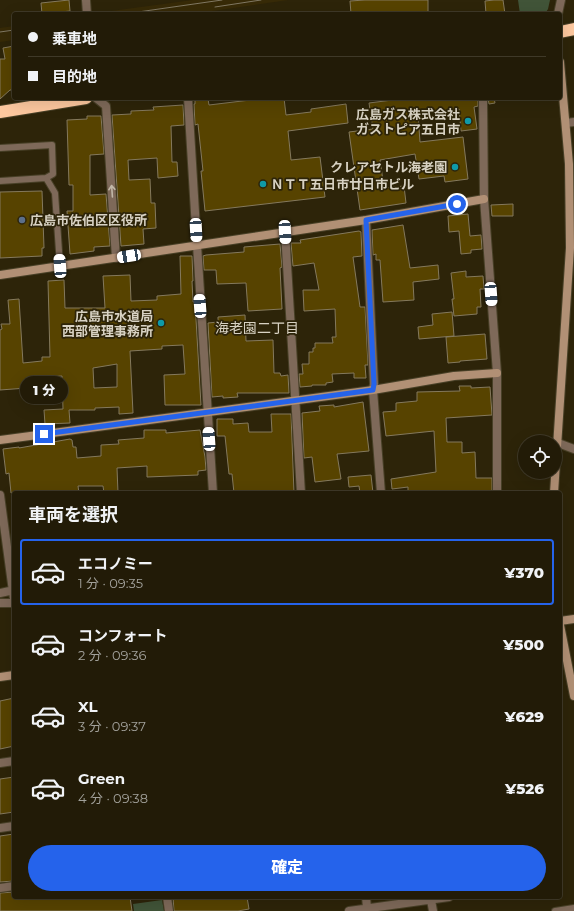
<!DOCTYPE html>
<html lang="ja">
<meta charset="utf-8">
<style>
:root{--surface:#221b07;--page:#2a2411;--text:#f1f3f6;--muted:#a2a19b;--line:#3f3928;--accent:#2563eb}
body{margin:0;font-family:Montserrat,"Noto Sans JP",sans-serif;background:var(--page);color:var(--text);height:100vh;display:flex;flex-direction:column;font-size:15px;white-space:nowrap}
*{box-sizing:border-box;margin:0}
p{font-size:13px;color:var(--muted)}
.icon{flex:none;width:22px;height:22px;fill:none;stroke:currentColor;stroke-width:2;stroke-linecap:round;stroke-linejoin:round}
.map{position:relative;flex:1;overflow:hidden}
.panel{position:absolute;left:12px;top:491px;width:550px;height:408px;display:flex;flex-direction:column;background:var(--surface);border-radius:4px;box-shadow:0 4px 16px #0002,0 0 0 1px var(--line)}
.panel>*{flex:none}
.hud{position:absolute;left:12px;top:12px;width:550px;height:88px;border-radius:4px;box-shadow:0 4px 16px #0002,0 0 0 1px var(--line);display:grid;align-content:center;height:88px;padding:0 16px;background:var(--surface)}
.controls{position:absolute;left:518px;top:435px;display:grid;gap:8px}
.controls a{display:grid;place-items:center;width:44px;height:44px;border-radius:50%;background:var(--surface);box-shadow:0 4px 16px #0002,0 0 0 1px var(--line);font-size:20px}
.end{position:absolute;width:18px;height:18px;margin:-9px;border:5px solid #2563eb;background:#fff;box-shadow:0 0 0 2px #fff}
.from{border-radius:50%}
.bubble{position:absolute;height:28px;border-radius:14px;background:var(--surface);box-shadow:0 4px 16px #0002,0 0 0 1px var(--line);font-size:13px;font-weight:800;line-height:28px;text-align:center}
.car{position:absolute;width:12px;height:24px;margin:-12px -6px;border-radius:5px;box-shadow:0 0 3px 1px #0007;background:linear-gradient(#fff 24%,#345 0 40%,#fff 0 76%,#345 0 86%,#fff 0)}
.hud b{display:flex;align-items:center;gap:14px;height:38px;font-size:15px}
.hud b+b{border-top:1px solid var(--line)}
.hud i{width:10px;height:10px;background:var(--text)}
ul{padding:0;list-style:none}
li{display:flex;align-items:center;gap:12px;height:66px;margin:0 8px 6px;padding:0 8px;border:2px solid transparent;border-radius:4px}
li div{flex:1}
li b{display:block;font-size:15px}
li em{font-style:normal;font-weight:800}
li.selected{border-color:var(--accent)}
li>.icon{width:36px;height:36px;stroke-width:1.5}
h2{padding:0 16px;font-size:18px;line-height:48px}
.primary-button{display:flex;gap:8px;margin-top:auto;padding:8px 16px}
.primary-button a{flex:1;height:46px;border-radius:24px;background:var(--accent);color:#fff;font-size:16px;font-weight:800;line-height:46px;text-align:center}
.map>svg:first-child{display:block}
.built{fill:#372a07}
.green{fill:#415438}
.building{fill:#574300;stroke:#84795d;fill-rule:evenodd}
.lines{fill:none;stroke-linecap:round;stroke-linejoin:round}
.lane-casing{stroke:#484027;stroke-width:8}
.street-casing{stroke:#484027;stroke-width:10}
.secondary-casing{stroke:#484027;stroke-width:10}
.highway-casing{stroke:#484027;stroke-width:14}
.lane{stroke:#7e6959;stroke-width:6}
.street{stroke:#7e6959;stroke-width:8}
.secondary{stroke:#b19075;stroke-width:8}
.highway{stroke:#fdc89f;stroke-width:12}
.tram{stroke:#807863;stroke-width:1}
.oneway{stroke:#c2b8a8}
.route{stroke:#2563eb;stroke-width:5}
.culture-dot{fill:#0f9aa8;stroke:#2d2409;stroke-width:1.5}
.service-dot{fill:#5c6f8a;stroke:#2d2409;stroke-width:1.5}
.labels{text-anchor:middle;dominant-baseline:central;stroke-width:3.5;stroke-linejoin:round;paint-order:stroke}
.poi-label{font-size:13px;font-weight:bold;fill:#d8d2c3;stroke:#2d2409;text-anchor:end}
.neighbourhood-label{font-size:14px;fill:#d8d2c3;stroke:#2d2409}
</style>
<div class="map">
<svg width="574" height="911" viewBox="0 0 574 911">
<rect width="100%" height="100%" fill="#2d2409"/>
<path class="built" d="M193,0h95l-96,14h-103z
M14,26v14l-14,2v-14z"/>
<path class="green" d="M518,0h32l-2,9 -3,5h-25z
M162,900l2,11h-30l-1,-7z"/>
<path class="building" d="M69,0l1,11 -28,3 -1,-11z
M365,0h63v14h-77l-1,-13z
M494,0h9l2,14h-19l-1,-13z
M14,46v44h-4l-10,9v-40h5l-2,-11z
M267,98h17l2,17 25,-3v-3l35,-5 2,19 -60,8 3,29 29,-3 5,40 -120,14 -4,-40h2l-5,-47 -3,1 -1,-21h1v-4l13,-1 1,6z
M408,98h70v8l-4,1 3,22 -16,2 -2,-22 -41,5 2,28 43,-5 5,42 -23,3 -1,-6 -25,3 -4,-25 -35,6 4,28 20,-2 2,17 -46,7 -11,-78 24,-3 -4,-26z
M488,98h6l1,5 -6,1z
M183,105l1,20 -13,1 1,36h5l1,14 -20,2 -1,-20 -29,2 1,20 21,-1 1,24h4l1,25 -13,1 1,15 -23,2 -9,-131 19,-1v-3l23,-1 -1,-3z
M87,116h14l3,38 -14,1v40l16,-1 4,52 -16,1v4l-24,3 -3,-43h6v-26h-4l-2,-65 20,-1z
M42,191l2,57h-2v8l-42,2v-66z
M513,204v12h-21l-1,-11z
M468,214l2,22 11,-1 1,14 -11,1v3l-10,1 -2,-23 -10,1 -1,-16z
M403,225l7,43 28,-3 1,14 -26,3 1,18 -31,2 -3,-42h-4v-6l-3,1 -1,-25z
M359,231l2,1 1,24 -9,1 7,50h5l3,58h-3l1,13h-12v-5l-22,1 1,8 -7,1v2h-14v1l-12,1 -1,-13h4l-1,-10h7v-12h4v-4h2v-5h18l-1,-6h4l-1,-28 -31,2 -1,-21h16l-5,-27 -21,3 -2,-23h10l-1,-3z
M280,244l2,23 -2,1 2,41 -34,2 -2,-28 -29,1 -1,-14h-12l-1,-14 3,-1 38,-3v-5z
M180,256h12l1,25h-1l1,21h2l6,103h-36l-1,-30 21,-1 -2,-29 -21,1v3l-32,2 3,62 -14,1v-7l-24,1v2h-26l1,13 -25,1 -1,-14 19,-1 -1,-33 -23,1 1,10 -40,3v-60l2,-1 -1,-5h9l-2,-24 11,-1 4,64 19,-2v-4h8l-2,-76 16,-1 1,28h40l-2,-32 27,-1 1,26 26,-1v-4l24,-2zM117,364v23l-23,1 -1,-20z
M466,271v6l17,-1 1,13h-4l1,18h-4v7l-23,2 -2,-17h2l-3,-26z
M452,312l2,24 -35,3 -1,-12 15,-2 -1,-11z
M245,315l1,26 27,-1 1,33h6l1,3 7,-1 1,18h-52l1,4 -15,1v-2l-11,1 -4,-74 10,-1v-5z
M485,334l2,25 -27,2v1l-12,1 -2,-26z
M459,386h12v2l19,-1 2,28 -46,3 1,24h15v11l13,-1 1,26h16v15h-84v-6l-16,2 -1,-10 45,-7 -2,-41 -48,5 -3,-24 13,-1v-8l21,-2v-9l43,-1z
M363,402l6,49 -32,3 4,25 -26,3 -3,-25 -8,1 -2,-45 18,-2 -1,-5 15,-1v2z
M271,414h20l3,79h-60l-2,-19h-3l-4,-38h-8v-17h16v5l15,-1 1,9h23z
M144,430h22v3l34,-3 5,27 1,13 -8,1v4l-51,2v-11l-30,2 1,25h-14l-1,-7h-25l1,7h-68l-2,-20 -3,1 -3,-25 16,-2v1l51,-9 2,1 1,7h3l1,11 24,-2v-11l18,-1 -1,-4 26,-2z
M371,475l2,18h-13l-1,-7 -10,1 -1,-10z
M14,698v48l-14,3v-48z
M14,777v35l-14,2v-35z
M14,834v47l-14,1v-46z
M14,892v5h116l2,14h-132v-18z
M173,897h14v2l12,-2h48l2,12 -11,2h-64z"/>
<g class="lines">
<defs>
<path id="lane" d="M0,148l52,-3 1,29 -7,4 -46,3
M46,178l9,15 5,73
M555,911l19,-3"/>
<path id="street" d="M86,0l1,14
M558,14l3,-14
M96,98l10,8 10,152
M188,98l9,147 16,248
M483,98l1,101 13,174v120
M566,123l8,-1
M366,220l8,164 -1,6 8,103
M285,232l16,261
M558,443l16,6
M0,495l14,104
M0,593l14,-3
M0,603h14
M0,763l14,-2
M0,828l14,-2
M0,888l14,-2
M167,897l2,14
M366,897l1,11
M431,900l2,11
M349,911l100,-14"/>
<path id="secondary" d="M0,275l366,-55 118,-21
M0,440l373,-50 81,-14 43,-3
M554,493l16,-245 -1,-84 -9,-102
M560,621l14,-2
M560,625l14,71
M0,677l14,-2"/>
<path id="highway" d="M560,32l14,-3
M0,112l86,-14"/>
</defs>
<use href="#lane" class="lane-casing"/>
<use href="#street" class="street-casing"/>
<use href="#secondary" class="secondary-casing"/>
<use href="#highway" class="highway-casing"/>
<use href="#lane" class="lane"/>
<use href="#street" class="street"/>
<use href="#secondary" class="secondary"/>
<use href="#highway" class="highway"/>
<path class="tram" d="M215,7l46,-7
M124,14l98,-14
M0,32l14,-2"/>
</g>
<defs><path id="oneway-shaft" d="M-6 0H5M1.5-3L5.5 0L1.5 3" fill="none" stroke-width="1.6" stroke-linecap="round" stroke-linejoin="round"/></defs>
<use class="oneway" href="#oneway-shaft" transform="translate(112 191) rotate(-94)"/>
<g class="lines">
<path class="route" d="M44,434l329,-44 1,-6 -8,-164 91,-16"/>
</g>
<g class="culture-dot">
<circle cx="468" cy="121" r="4"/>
<circle cx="455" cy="167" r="4"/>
<circle cx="263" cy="184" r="4"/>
<circle cx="161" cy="323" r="4"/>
</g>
<circle class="service-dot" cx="22" cy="220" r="4"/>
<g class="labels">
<g class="poi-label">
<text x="460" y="114">広島ガス株式会社<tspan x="460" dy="15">ガストピア五日市</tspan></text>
<text x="447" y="167">クレアセトル海老園</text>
<text x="271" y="184" text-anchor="start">ＮＴＴ五日市廿日市ビル</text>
<text x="30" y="220" text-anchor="start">広島市佐伯区区役所</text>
<text x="153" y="316">広島市水道局<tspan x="153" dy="15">西部管理事務所</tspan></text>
</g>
<g class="neighbourhood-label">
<text x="257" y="328">海老園二丁目</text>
</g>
</g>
</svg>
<div class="controls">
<a><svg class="icon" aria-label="locate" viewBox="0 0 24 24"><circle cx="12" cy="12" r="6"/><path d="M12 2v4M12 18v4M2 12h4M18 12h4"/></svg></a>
</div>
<i class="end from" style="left:457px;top:204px"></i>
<i class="end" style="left:44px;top:434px"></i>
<div class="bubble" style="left:20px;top:376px;width:48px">1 分</div>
<i class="car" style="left:196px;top:230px;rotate:177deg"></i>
<i class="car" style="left:285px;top:232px;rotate:177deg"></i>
<i class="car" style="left:129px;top:256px;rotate:261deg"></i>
<i class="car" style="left:60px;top:266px;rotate:356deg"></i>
<i class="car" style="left:491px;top:294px;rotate:176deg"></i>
<i class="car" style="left:200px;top:306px;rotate:356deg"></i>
<i class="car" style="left:209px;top:439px;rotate:356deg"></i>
<div class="hud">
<b><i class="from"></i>乗車地</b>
<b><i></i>目的地</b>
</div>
<section class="panel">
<h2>車両を選択</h2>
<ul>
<li class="selected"><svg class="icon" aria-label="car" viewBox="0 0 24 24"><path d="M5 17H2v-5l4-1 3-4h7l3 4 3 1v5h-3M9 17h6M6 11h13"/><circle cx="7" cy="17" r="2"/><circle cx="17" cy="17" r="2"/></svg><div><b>エコノミー</b><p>1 分 · 09:35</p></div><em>¥370</em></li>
<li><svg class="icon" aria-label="car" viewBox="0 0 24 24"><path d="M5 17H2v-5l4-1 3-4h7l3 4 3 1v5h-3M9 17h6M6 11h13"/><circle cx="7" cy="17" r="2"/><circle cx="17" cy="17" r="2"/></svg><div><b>コンフォート</b><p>2 分 · 09:36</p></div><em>¥500</em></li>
<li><svg class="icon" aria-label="car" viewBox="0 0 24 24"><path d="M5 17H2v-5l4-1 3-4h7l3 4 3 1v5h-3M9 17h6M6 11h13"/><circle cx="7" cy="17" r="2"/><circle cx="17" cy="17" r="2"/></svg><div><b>XL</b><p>3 分 · 09:37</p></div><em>¥629</em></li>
<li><svg class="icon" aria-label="car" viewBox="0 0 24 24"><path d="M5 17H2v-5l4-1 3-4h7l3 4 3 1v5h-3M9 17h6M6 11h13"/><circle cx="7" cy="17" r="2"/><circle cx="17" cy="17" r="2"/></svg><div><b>Green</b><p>4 分 · 09:38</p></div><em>¥526</em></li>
</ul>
<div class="primary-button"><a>確定</a></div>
</section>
</div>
